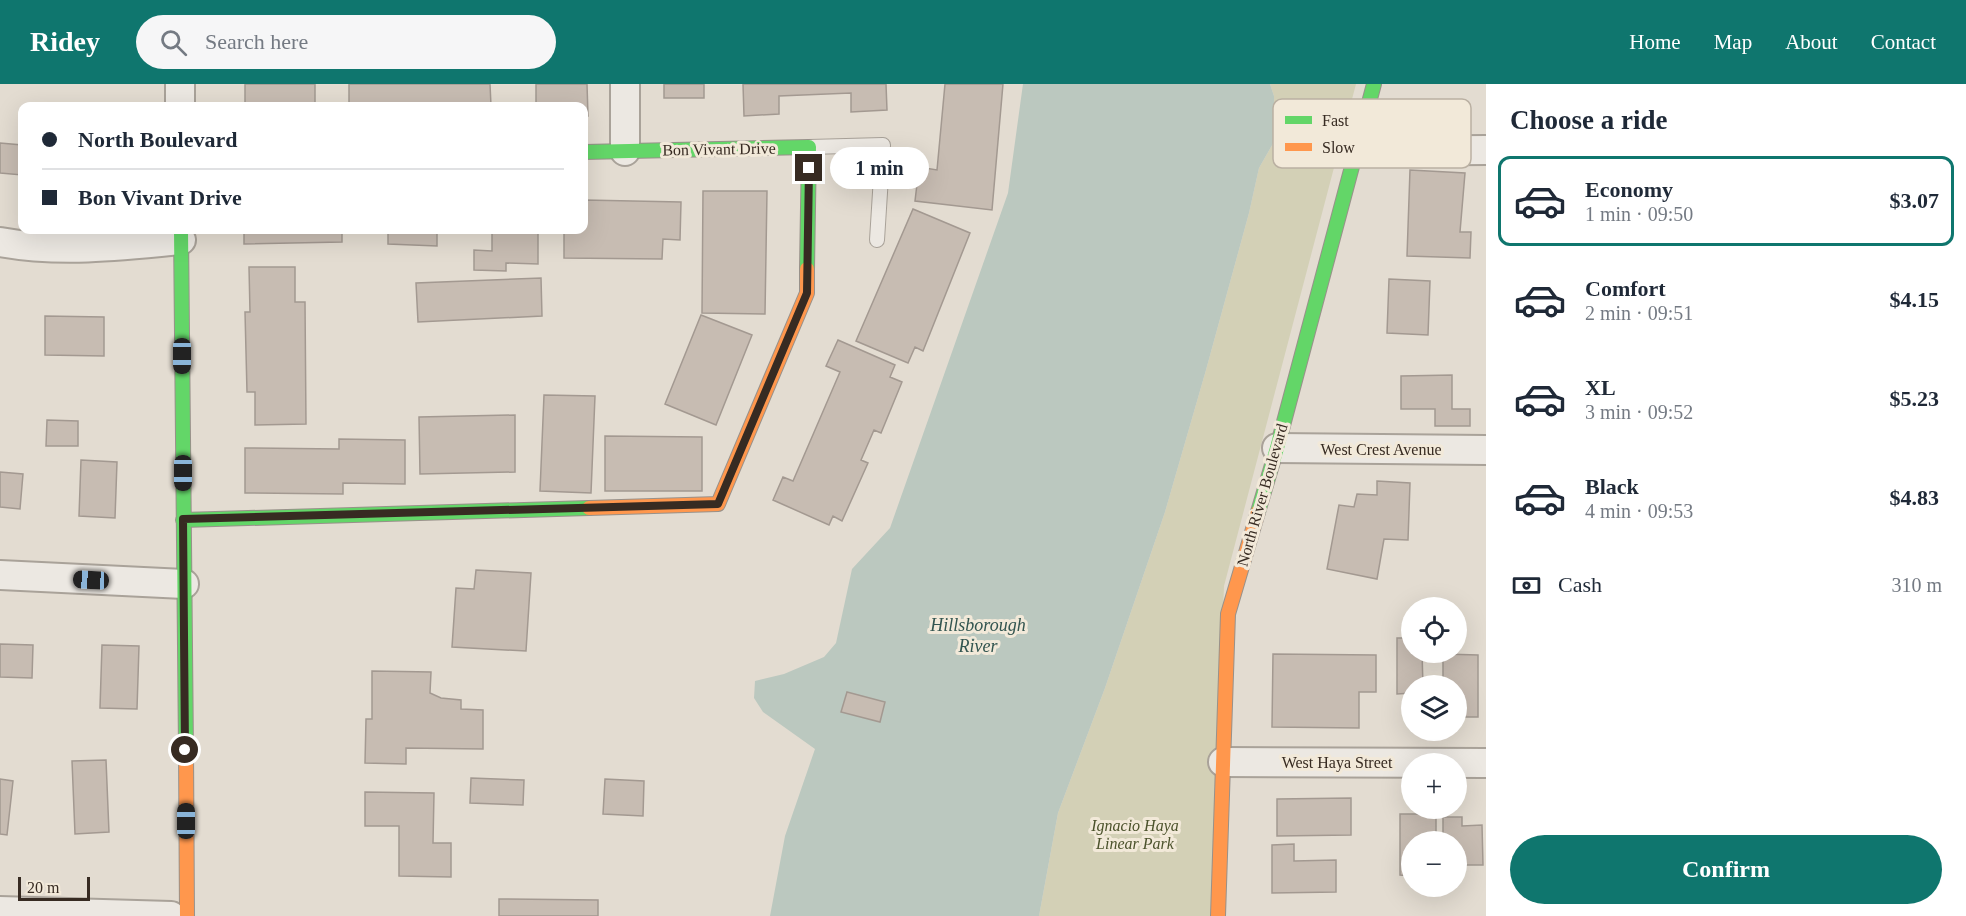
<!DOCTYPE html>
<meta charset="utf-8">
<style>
:root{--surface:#fff;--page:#f6f6f7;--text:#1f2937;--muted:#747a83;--line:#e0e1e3;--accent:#0f766e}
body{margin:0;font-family:Georgia,serif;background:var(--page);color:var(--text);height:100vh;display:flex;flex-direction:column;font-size:22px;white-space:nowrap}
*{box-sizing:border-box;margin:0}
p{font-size:20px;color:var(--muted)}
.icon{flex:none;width:33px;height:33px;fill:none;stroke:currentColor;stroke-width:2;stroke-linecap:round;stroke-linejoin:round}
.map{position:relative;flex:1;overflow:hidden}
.sheet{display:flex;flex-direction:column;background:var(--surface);width:480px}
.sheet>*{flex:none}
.guide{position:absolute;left:18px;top:18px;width:570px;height:132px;border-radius:12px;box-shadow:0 6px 24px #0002;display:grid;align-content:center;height:132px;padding:0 24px;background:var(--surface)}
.tools{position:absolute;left:1401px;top:513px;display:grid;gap:12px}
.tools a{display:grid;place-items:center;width:66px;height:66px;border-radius:50%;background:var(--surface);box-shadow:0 6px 24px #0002;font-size:30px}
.scale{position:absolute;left:18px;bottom:15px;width:72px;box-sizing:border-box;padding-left:6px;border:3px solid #372b22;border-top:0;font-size:16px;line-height:21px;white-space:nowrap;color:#372b22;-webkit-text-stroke:4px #f2e9d9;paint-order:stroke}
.end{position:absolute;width:27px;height:27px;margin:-14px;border:8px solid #372b22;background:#fff;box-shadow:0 0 0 3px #fff}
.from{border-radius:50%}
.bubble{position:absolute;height:42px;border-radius:21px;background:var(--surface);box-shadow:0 6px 24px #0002;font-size:20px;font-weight:700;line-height:42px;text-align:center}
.car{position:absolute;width:18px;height:36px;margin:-18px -9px;border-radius:8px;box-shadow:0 0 4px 2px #0007;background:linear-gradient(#222 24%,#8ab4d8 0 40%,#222 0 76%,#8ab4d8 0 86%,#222 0)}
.guide b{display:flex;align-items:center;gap:21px;height:57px;font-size:22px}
.guide b+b{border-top:2px solid var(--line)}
.guide i{width:15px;height:15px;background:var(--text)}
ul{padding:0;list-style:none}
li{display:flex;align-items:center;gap:18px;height:90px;margin:0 12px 9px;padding:0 12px;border:3px solid transparent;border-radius:12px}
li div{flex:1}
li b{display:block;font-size:22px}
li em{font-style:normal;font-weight:700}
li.on{border-color:var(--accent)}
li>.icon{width:54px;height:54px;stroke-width:1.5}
h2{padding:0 24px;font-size:27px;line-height:72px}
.pay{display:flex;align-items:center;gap:15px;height:66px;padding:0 24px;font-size:22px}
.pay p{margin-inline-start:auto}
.cta{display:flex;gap:12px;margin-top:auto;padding:12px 24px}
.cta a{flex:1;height:69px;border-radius:36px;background:var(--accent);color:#fff;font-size:24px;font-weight:700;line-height:69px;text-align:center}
header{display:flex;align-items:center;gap:36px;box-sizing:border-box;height:84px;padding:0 30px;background:var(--accent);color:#fff}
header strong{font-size:28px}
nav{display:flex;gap:33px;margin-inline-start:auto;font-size:21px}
.search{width:420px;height:54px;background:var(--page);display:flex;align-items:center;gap:15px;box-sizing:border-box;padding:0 21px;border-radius:33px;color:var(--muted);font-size:22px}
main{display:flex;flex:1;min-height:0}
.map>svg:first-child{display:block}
.green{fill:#d3d0b6}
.water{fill:#bbc8bf}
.building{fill:#c7bcb2;stroke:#a39991;stroke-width:1.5}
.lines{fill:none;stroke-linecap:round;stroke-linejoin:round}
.lane-casing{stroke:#a9a299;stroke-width:16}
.street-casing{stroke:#a9a299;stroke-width:32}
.fast-casing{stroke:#98918a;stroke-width:16}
.slow-casing{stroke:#98918a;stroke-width:16}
.lane{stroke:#ece8e2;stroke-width:14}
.street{stroke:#ece8e2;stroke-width:28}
.fast{stroke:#63d668;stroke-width:14}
.slow{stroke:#ff974d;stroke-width:14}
.route{stroke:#372b22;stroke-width:8}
.labels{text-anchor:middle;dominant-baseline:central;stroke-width:6;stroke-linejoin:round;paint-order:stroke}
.street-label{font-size:16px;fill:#372b22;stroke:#f2e9d9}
.park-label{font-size:16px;font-style:italic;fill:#4b522b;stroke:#f2e9d9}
.water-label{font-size:18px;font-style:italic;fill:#335550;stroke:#f2e9d9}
.key{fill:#f2e9d9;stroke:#bab0a2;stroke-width:1.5}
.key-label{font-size:16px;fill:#372b22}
</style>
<header>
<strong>Ridey</strong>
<div class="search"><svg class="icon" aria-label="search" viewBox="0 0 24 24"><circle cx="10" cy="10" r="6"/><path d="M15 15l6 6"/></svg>Search here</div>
<nav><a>Home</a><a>Map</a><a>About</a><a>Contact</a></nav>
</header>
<main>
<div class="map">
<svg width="1486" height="832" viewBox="0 0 1486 832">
<rect width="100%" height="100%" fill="#e3dcd1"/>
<path class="green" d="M1270,0h86l-132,502 -13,330h-172l19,-103 47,-125 60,-176 41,-142 43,-157 10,-45 16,-28 -1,-44z"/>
<path class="water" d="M1023,0h247l4,12 1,44 -16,28 -10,45 -43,157 -41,142 -60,176 -47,125 -19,103h-269l15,-80 30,-87 -52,-37 -9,-14 1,-17 29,-7 40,-17 12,-14 16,-74 38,-41 118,-335z"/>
<path class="building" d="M245,0h70v22h-70z
M349,0h141l1,22h-142z
M536,0h51l1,32h-4v-10h-48z
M664,0h40v14h-40z
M743,0h143l1,26 -36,2v-19l-72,3v18l-35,2z
M945,0h58l-11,126 -77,-9 4,-34 18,3z
M0,59l22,2v30l-22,-2z
M1410,86l55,3 -5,59h11l-1,26 -63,-2z
M703,107h64l-2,123 -63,-1z
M584,116l97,2 -1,38 -17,-1 -1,20 -98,-1v-28h20z
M913,125l57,24 -47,118 -8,-4 -7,16 -52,-22z
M244,146h98v12l-98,2z
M388,146h49v16l-49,-2z
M492,146h46v34l-32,-1v8l-32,-1v-20l18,1z
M249,183h46v35h10l1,122 -51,1v-33h-8l-2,-80h5z
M541,194l1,38 -124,6 -2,-39z
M1389,195l41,2 -2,54 -41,-2z
M701,231l51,20 -36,90 -51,-21z
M45,232l59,1v39l-59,-1z
M838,256l57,25 -5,12 12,5 -21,51 -7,-3 -13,30 7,3 -26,58 -9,-5 -4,9 -56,-25 10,-23 10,4 47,-109 -14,-6z
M1452,291v34h18v17h-35v-17h-34v-33z
M544,311l51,1 -4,97 -51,-2z
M515,331v57l-95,2 -1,-57z
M47,336l31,1v25h-32z
M605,352l97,1v54h-97z
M339,355l66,1v44l-62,-1v11l-98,-1v-45l94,1z
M81,376l36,2 -2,56 -36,-2z
M0,388l23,2 -3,35 -20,-2z
M1377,397l33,2 -2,57 -24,-1 -7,40 -50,-10 12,-64 15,2 3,-13 20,1z
M476,486l55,3 -5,78 -74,-4 4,-59 18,1z
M1397,554h15v14h10l1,34h-11v7l-15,1z
M0,560l33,1 -1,33 -32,-1z
M102,561l37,1 -2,63 -37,-1z
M1273,570l103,1v37h-17v36l-87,-1z
M1443,570l35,1v62h-22v-31h-13z
M372,587l59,1 -1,21 11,5 20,2v9l22,1v39l-77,-1v16l-41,-1 1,-44h6z
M847,608l38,10 -5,20 -39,-10z
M106,676l3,72 -34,2 -3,-73z
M471,694l53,2 -1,25 -53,-2z
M0,695l13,2 -6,54 -7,-1z
M605,695l39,2 -1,35 -40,-2z
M365,708l69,1 -1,50h18v34l-52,-1v-50h-34z
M1351,714v37l-74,1v-37z
M1400,730h36v28h-24v34l-12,-1z
M1443,733h19v9l20,-1 1,40h-27v-23h-13z
M1294,760v17l42,-1v32l-64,1v-48z
M499,815l99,1v16h-99z"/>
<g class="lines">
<defs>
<path id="lane" d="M809,63l74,-2 -6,95"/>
<path id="street" d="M180,0v22
M625,0v67
M1358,67l128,-1
M0,158c60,11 122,4 181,-2
M1277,364l209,2
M0,491l184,9
M1223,678l263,1
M0,827l171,5"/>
<path id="fast" d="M584,68l225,-5 -2,122
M181,146l5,520
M1258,428l19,-64 97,-364
M183,436l406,-12"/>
<path id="slow" d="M589,424l129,-4 89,-211v-24
M186,666l1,166
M1218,832l10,-302 30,-102"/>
</defs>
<use href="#lane" class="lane-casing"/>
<use href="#street" class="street-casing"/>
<use href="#fast" class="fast-casing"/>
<use href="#slow" class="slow-casing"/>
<use href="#lane" class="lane"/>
<use href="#street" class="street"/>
<use href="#fast" class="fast"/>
<use href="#slow" class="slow"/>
</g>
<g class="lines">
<path class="route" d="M185,666l-2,-231 535,-15 89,-211 2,-125"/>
</g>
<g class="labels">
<g class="street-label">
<text transform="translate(719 65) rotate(-1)">Bon Vivant Drive</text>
<text x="1381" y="365">West Crest Avenue</text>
<text transform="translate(1262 411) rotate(-74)">North River Boulevard</text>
<text x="1337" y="678">West Haya Street</text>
</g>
<g class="park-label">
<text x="1135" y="741">Ignacio Haya<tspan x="1135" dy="18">Linear Park</tspan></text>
</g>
<g class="water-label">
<text x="978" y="541">Hillsborough<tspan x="978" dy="21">River</tspan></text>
</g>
</g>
<rect x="1273" y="15" width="198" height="69" rx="9" class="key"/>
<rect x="1285" y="32" width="27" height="8" fill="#63d668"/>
<rect x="1285" y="59" width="27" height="8" fill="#ff974d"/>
<g class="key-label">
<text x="1322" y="42">Fast</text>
<text x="1322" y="69">Slow</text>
</g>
</svg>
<div class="tools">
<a><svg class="icon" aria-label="locate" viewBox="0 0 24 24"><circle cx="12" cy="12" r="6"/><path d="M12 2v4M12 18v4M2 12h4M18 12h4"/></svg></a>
<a><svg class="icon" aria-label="layers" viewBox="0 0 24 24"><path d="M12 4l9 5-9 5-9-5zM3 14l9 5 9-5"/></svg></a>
<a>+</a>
<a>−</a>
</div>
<div class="scale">20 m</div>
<i class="end from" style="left:185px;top:666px"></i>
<i class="end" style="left:809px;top:84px"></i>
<div class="bubble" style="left:830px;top:63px;width:99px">1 min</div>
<i class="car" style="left:182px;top:272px;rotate:180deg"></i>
<i class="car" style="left:183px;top:389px;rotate:180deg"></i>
<i class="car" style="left:91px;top:496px;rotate:273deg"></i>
<i class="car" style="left:186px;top:737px;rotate:0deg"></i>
<div class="guide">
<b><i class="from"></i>North Boulevard</b>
<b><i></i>Bon Vivant Drive</b>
</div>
</div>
<section class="sheet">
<h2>Choose a ride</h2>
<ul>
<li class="on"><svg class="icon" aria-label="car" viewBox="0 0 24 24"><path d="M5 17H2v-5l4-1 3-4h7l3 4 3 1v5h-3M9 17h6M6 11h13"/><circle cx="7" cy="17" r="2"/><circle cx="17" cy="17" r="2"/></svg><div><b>Economy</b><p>1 min · 09:50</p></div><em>$3.07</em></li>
<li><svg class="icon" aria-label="car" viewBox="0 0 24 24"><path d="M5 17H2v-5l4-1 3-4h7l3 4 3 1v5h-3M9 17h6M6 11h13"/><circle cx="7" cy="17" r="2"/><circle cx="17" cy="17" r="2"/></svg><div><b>Comfort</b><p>2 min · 09:51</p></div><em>$4.15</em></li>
<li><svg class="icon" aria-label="car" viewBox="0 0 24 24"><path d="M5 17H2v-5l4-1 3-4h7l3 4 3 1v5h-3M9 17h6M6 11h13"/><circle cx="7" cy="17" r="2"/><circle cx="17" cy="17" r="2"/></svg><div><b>XL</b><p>3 min · 09:52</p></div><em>$5.23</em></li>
<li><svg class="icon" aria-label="car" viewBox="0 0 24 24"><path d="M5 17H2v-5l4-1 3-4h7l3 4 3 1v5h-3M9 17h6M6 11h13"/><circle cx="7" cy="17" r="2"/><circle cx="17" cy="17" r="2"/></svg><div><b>Black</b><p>4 min · 09:53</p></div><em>$4.83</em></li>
</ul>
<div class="pay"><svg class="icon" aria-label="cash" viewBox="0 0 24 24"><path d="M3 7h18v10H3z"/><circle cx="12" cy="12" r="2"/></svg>Cash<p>310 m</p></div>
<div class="cta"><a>Confirm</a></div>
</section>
</main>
